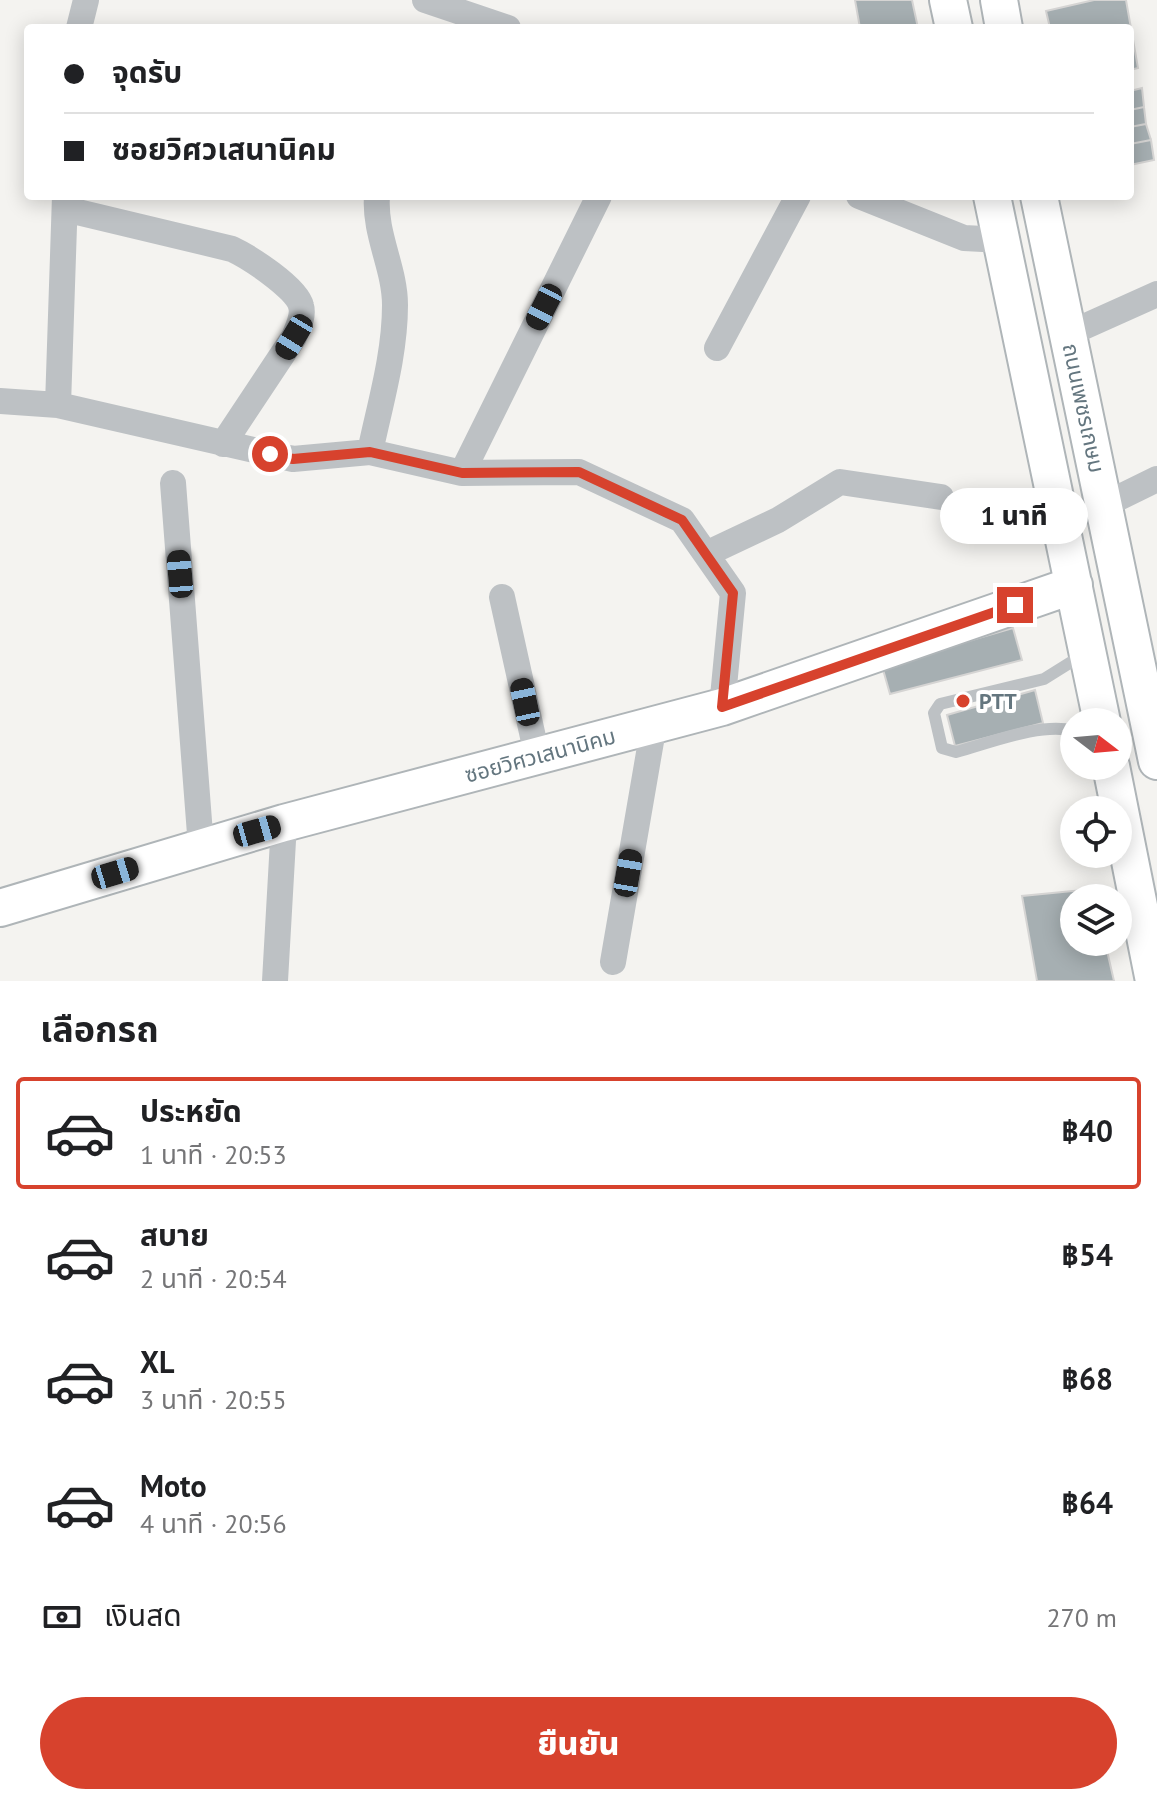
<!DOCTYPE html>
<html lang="th">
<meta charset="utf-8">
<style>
:root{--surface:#fff;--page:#f6f6f6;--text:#202124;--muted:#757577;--line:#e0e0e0;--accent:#d7422d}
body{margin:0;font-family:"PT Sans","Noto Sans Thai",sans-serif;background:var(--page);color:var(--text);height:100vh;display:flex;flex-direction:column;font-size:30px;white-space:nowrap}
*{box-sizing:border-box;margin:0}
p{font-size:26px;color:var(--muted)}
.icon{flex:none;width:44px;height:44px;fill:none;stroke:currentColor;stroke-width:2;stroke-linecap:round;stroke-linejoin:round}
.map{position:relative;height:981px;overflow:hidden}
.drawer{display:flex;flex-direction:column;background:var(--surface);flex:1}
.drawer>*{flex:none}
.top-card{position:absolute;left:24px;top:24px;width:1110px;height:176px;border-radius:8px;box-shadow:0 4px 20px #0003;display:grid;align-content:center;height:176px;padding:0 40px;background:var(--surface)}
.needle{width:52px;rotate:106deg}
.buttons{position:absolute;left:1060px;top:708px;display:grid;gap:16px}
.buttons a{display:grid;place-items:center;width:72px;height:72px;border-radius:50%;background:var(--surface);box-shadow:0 4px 20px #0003;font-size:40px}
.end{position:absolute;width:36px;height:36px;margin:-18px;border:10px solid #d7422d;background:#fff;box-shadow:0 0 0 4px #fff}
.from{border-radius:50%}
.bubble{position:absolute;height:56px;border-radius:28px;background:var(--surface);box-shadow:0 4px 20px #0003;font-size:26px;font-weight:800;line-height:56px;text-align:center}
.car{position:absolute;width:24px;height:48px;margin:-24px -12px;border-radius:10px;box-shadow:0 0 6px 2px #0007;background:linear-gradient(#222 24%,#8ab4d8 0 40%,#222 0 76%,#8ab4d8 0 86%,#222 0)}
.top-card b{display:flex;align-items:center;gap:28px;height:76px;font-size:30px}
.top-card b+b{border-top:2px solid var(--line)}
.top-card i{width:20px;height:20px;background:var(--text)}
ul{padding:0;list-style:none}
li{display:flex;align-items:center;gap:24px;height:112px;margin:0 16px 12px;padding:0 24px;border:4px solid transparent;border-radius:8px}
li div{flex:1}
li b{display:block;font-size:30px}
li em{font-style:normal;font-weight:800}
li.on{border-color:var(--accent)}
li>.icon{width:72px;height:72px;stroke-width:1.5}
h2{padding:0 40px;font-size:36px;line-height:96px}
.pay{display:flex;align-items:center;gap:20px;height:88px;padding:0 40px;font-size:30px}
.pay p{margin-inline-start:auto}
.action{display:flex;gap:16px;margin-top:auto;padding:16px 40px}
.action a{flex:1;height:92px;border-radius:48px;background:var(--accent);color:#fff;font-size:32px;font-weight:800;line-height:92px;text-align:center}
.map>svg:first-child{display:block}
.building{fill:#a6afb2;stroke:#d5d4d3;stroke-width:2}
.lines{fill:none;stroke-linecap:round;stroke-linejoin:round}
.secondary-casing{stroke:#afb5b8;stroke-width:40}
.lane{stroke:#bdc1c4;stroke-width:12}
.street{stroke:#bdc1c4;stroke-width:26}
.secondary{stroke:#fff;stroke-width:36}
.route{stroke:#d7422d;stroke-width:10}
.poi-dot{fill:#d7422d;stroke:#fff;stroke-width:3}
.labels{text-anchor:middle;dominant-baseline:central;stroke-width:8;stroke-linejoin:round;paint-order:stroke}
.street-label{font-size:22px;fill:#64767f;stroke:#fff}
.poi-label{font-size:22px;font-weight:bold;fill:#64767f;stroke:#fff;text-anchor:start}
</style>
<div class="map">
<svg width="1157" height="981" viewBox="0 0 1157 981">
<rect width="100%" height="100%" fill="#f4f3f0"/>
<path class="building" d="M855,0h57l6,28h-58z
M1094,0h32l12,68 -8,2v-42h-80l-4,-17z
M1142,88l2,19 -14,3v-19z
M1144,107l2,17 -16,3v-17z
M1146,124l5,16 -21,4v-17z
M1151,140l3,20 -24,5v-21z
M1013,628l9,32 -132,34 -8,-28z
M1035,690l8,33 -88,23 -8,-31z
M1093,889l3,9h-22v44h31l9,39h-77l-15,-85z"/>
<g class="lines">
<defs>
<path id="secondary" d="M948,0l6,28
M999,0l5,28
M992,196l110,526
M1039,196l118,565
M1111,766l43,215
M0,908l284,-85 438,-116 352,-122"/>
</defs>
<use href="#secondary" class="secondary-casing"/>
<path class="lane" d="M1074,731c-33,-9 -84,12 -118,21l-14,-4 -8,-35 6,-9 104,-25 40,-25"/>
<path class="street" d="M425,0l83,28
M79,28l7,-28
M859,196l105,42 38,2
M65,209l167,40c17,8 65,39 69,57 3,10 -3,21 -7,31l-71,107
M1068,334l89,-40
M717,348l81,-152
M0,401l58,4 235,54 77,-7 92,21 117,-1 103,48 51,73 -11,114
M58,405l7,-209
M370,452c10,-48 25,-97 25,-147 0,-37 -21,-71 -18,-109
M462,473l137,-277
M173,483l28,364
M1104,505l53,-26
M706,554l72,-34 62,-38 101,15
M502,597l35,158
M613,962l41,-238
M275,981l9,-158"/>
<use href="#secondary" class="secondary"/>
</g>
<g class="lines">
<path class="route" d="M270,454l23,5 77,-7 92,21 117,-1 103,48 51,73 -11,114 293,-102"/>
</g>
<circle class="poi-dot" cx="963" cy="701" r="8"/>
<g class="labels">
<g class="street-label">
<text transform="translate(1084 408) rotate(78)">ถนนเพชรเกษม</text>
<text transform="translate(540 755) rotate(-15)">ซอยวิศวเสนานิคม</text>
</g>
<g class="poi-label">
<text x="979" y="701">PTT</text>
</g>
</g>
</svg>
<div class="buttons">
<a><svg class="needle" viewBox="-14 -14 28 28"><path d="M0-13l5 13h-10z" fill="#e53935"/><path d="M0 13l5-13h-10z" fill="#757577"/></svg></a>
<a><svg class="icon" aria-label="locate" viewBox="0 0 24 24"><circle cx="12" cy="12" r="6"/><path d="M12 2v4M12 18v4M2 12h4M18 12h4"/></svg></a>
<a><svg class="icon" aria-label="layers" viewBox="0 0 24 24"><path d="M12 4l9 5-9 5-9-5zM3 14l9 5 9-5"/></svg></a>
</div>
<i class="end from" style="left:270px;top:454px"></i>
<i class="end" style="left:1015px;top:605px"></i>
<div class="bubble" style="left:940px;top:488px;width:148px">1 นาที</div>
<i class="car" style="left:544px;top:307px;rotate:207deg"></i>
<i class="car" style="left:294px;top:337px;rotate:211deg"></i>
<i class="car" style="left:180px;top:574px;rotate:355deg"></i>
<i class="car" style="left:525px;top:702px;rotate:348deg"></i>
<i class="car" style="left:257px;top:831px;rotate:74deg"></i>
<i class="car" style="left:115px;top:873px;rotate:73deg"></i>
<i class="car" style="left:628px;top:873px;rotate:10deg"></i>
<div class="top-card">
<b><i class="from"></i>จุดรับ</b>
<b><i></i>ซอยวิศวเสนานิคม</b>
</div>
</div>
<section class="drawer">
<h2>เลือกรถ</h2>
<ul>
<li class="on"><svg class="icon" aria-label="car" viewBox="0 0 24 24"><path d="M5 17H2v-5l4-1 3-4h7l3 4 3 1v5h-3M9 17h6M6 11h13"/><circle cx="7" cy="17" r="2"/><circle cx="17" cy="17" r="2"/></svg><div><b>ประหยัด</b><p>1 นาที · 20:53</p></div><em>฿40</em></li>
<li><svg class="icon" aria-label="car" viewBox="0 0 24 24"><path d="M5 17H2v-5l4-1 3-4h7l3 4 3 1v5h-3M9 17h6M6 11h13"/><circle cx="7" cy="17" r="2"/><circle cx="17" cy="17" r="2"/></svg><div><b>สบาย</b><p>2 นาที · 20:54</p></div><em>฿54</em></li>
<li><svg class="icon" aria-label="car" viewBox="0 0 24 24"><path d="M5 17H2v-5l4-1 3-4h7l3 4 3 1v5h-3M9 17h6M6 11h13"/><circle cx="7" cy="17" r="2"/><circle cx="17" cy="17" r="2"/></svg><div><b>XL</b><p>3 นาที · 20:55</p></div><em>฿68</em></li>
<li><svg class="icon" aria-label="car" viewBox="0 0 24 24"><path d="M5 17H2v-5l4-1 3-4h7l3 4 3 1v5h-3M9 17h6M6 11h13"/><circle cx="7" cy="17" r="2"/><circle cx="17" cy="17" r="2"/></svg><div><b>Moto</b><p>4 นาที · 20:56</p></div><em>฿64</em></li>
</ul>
<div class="pay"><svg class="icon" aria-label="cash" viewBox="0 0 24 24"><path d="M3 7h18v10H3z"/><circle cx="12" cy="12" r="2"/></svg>เงินสด<p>270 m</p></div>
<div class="action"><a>ยืนยัน</a></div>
</section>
